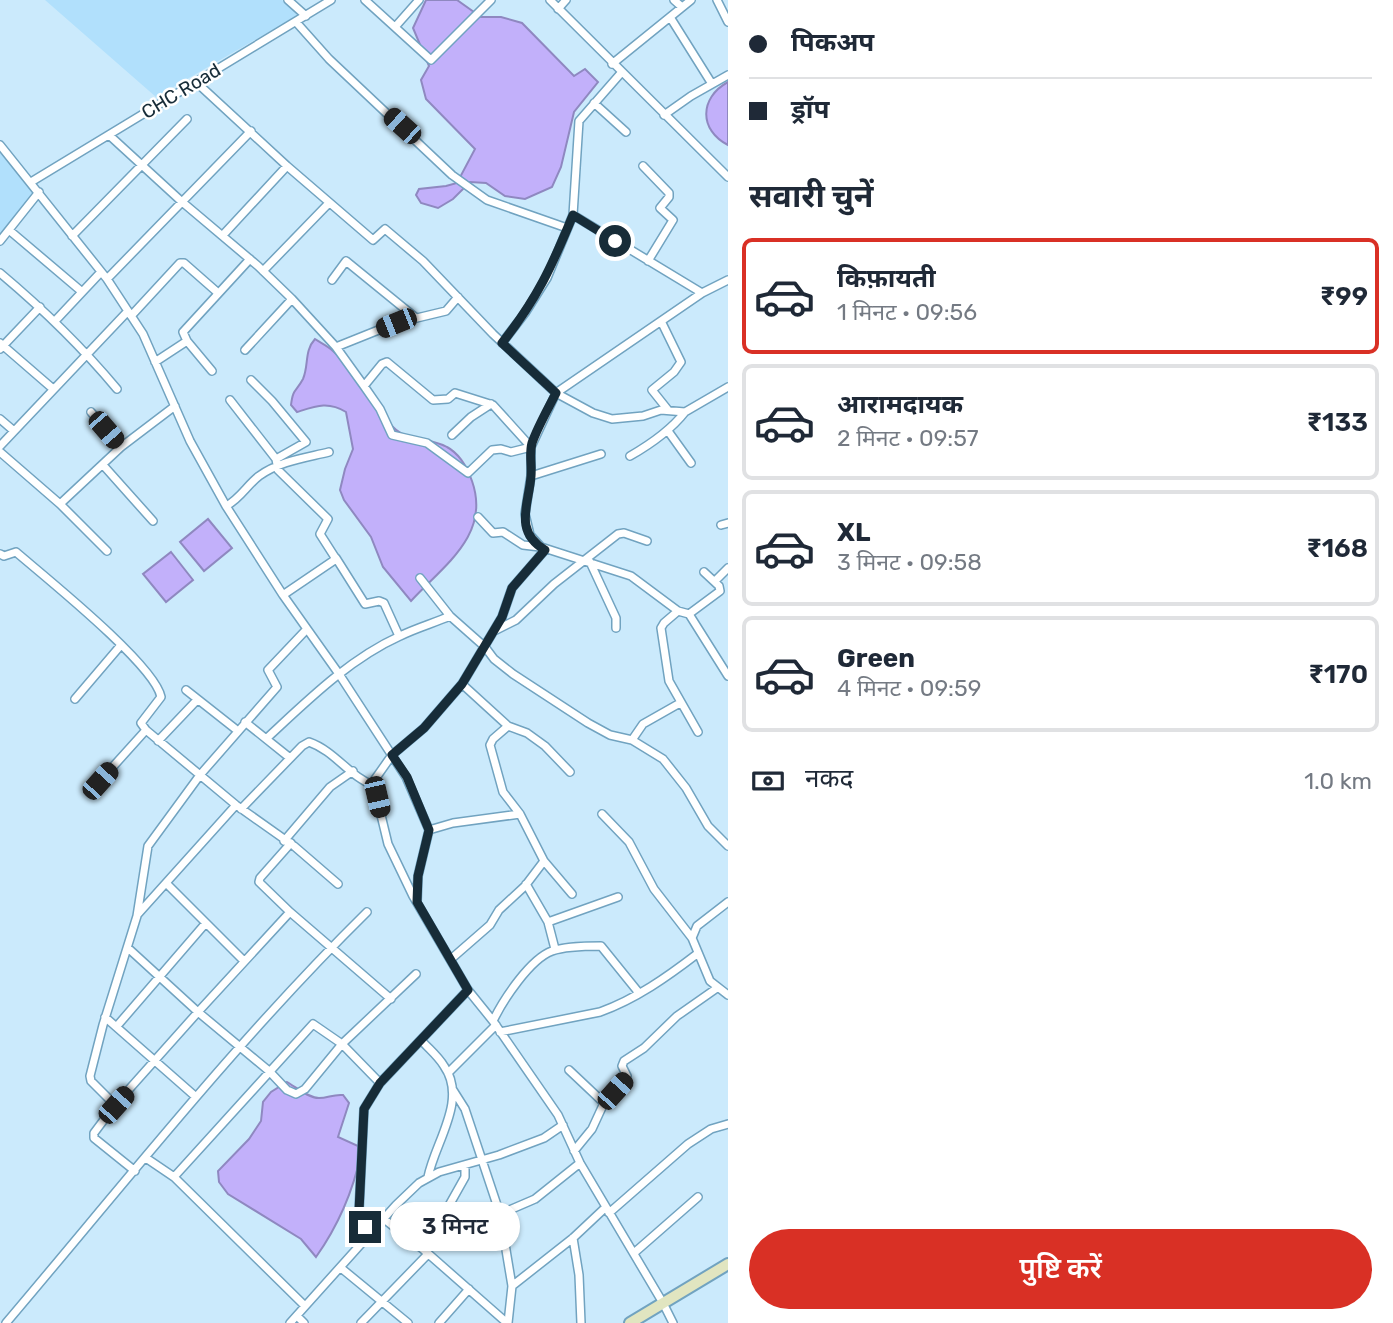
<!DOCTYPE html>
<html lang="hi">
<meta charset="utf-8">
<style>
:root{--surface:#fff;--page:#f6f6f7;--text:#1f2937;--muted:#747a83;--line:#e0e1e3;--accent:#d93025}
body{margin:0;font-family:Rubik,"Noto Sans Devanagari",sans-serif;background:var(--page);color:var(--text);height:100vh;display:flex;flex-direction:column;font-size:26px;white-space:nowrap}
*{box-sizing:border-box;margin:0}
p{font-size:23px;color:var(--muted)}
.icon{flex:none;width:38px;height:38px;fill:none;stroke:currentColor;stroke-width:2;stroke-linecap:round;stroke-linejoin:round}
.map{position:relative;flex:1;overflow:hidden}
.panel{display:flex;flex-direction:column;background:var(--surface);width:665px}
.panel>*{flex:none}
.top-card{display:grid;align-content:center;height:154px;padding:0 21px;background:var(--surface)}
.end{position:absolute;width:32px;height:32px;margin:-16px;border:9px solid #172c38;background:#fff;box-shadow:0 0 0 4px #fff}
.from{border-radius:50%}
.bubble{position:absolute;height:49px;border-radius:24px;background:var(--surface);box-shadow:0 2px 5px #0004;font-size:23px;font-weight:600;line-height:49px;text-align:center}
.car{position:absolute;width:21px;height:42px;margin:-21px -10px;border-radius:9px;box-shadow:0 0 5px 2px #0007;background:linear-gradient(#222 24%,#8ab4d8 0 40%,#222 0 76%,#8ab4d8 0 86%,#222 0)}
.top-card b{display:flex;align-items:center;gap:24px;height:66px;font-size:26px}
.top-card b+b{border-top:2px solid var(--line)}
.top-card i{width:18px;height:18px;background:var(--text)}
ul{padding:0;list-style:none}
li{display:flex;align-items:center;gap:21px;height:116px;margin:0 14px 10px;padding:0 7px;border:4px solid var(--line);border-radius:10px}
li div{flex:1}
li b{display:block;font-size:26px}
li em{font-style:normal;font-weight:600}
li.active{border-color:var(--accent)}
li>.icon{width:63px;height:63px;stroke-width:1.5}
h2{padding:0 21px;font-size:32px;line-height:84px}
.pay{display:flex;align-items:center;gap:18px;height:77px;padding:0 21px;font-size:26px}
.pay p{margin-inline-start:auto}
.action{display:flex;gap:14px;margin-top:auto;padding:14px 21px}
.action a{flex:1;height:80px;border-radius:42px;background:var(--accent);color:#fff;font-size:28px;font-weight:600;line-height:80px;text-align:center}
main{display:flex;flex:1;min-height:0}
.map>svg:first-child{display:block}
.built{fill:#b1e0fc}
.water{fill:#c2b0fa;stroke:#8f88c0;stroke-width:2}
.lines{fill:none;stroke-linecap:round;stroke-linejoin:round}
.street-casing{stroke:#71a3c0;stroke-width:10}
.secondary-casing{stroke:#71a3c0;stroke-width:14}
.street{stroke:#fff;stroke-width:7}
.secondary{stroke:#e1e5c0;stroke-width:10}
.route{stroke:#172c38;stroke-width:9}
.labels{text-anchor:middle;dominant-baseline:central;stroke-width:5;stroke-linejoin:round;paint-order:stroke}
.street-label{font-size:19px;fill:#172c38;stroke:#fff}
</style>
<main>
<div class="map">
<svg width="728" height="1323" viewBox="0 0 728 1323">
<rect width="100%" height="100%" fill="#cbeafc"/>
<path class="built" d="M45,0h237l16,15 -142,82z
M0,153l35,42 -35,42z"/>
<path class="water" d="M426,0h31l24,17h20l21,6 52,53 11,-7 13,13 -24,30 -13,55 -9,20 -27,12 -20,-3 -19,-13 -16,-1 -17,17 -15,9 -17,-5 -5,-8 3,-6 27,-3 11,-3 18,-34 -49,-50 -5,-19 8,-14 -16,-38z
M728,82v63c-29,-15 -29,-47 0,-63z
M315,339c6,4 13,7 18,12 23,21 38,53 60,76 14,15 37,10 54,20 13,7 20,20 25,34 19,54 -28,84 -61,120l-28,-34 -12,-30 -27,-37 -4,-10 5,-21 8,-20 -7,-37c-18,-11 -30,-6 -49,0l-6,-7c2,-17 5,-13 12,-26 6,-14 1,-28 12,-40z
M208,519l24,29 -28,23 -24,-29z
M171,552l22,28 -27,22 -23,-28z
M287,1082c9,5 21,16 32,16 9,0 14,-4 24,-3l6,8 -11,34 20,9 3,8c-8,37 -23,72 -45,103l-15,-18 -73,-45 -9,-12 -1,-11 31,-32 12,-18 2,-19 8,-10z"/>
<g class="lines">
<defs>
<path id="street" d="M288,0l18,16
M365,0l66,60 60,-60
M550,0l178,177
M674,0l8,7
M717,0l11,22
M558,9l8,-9
M670,17l42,67
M296,22l33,37 123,116 35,25 80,28
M395,27l24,-27
M612,64l79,-64
M196,82l91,84 86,74 12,-11 38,32 70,73 63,59 37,20 19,6 31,-3 18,-6 24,2 43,-25
M594,103l32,29
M664,115l27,-19 37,-21
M109,135l72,66 77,65 34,33 44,48 28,39 16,23 12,26 35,8 41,30 24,-23 9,-1 10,3 20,-5 -38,-42 -38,-12 -7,6 -15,1 -46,-38 -5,2 -18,22
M0,145l107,134 36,55 47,107 36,65 57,89 56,79 67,103 23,53 -11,46 -1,26
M643,166l26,27v4l-9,11 13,12 -25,41
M31,182l300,-182
M573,215l129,78
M9,230l72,61
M223,235l64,-69
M72,236l115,-117
M0,241l39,-49
M263,271l66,-68
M0,273c43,36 81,73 117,116
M107,279l144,-148
M332,280l14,-19 70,57
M728,280l-26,13 -146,100 -25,54v29l-6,38 5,21 11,12 90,29 47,35 11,3 39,62
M131,316l49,-53h4l33,29
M55,321l46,-49
M661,321l20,41 -7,10 -22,18 16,20
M0,343l52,45
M502,343l23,-30 22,-35 26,-63 6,-94 42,-48
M336,347l60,-24 50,-12 12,-14
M0,349l40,-42
M245,350l47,-51
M155,362l32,-21
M212,371l-25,-30 -4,-9 67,-73
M251,380l21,21 34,41 -30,17
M230,400l46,59 2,11 50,49 -8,15 16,25 -53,36
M91,412l30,35
M0,419l14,12
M668,431l23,32
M452,435l19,-18 20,-13
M0,446l128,-135
M0,452l60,52 47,47
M630,456c21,-12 40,-25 55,-44
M103,465l50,56
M531,476l70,-22
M60,504l61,-57 54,-41
M226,506c14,-7 21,-21 33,-30 21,-15 46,-18 70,-24
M478,517l15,16 10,-1 20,13 17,2
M721,525l7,-2
M545,550l-33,38 -10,29 -40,67 -38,44 -32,27 -19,27 15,62 25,52 55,94 25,31 65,94 22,48 83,140 10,20
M0,554l4,2 12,-4c29,25 139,113 145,145l-20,26 5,7 90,75 58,41 44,38
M336,558l29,46 14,-3 5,2 15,33
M590,562l26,56v10
M420,578l30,38 35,31 9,12 19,15 75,49 22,12 22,5 31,19 23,29 22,38 20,20
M715,581l13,-13
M678,611l-14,12 -3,5 8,53 29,51
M689,614l31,-23 -1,-5 -15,-14
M494,631l22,-11 38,-36 64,-50 6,-1 23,8
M462,684l46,42 19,7 18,13 25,26
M186,690l52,41
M75,699l46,-54
M245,722l45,36
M508,726l-15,13 -3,6 13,47 17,22 24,47 28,33
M267,738c40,-37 82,-79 133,-102 16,-8 34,-13 50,-20
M632,740l11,-16 37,-21
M158,741l39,-41
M100,781l46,-51
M241,809l61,-63 7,-4c26,9 41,35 64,43
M602,814l27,28 25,47 38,49
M429,830l24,-7 67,-9
M284,841l46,-54 23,-16
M291,843l-31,35 -1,4 31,30 101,87
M167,884l77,77
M526,884l22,38 7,27
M728,902l-31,24 -5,12 18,43 18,14
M138,914l98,-109
M548,922l70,-25
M128,948l70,64 71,59 18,19 9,4 9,-5 37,-45 74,-70
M451,959l39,-34 9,-15 26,-24 19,-25
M105,1017l91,80
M493,1021c10,-21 37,-62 59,-70 14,-5 34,-5 49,-5l38,47
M117,1026l88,-102
M500,1032l100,-20c36,-13 67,-35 97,-58
M422,1041c7,8 16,15 22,25 24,34 -9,76 -16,111
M569,1070l35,33
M448,1073l48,-48
M453,1090l12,19 35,105 12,72 -4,37
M115,1105l-24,-24 -1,-5 13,-51 34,-109 11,-70 52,-71 77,-88 -9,-17 38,-40
M574,1151l18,-22 12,-26 23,-27 -5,-10 2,-5 20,-13 33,-32 40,-28
M146,1158l28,19 139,-153 29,20 38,39
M135,1171l-41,-33v-5l21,-28 83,-93 92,-100
M174,1177l131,129
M609,1213l79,-69 23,-15 17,-5
M500,1214l35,-15 45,-36
M384,1219l40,31 83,73
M370,1234l-8,-12 -3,-11 5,-102 16,-26 88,-93
M573,1238l6,37 2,48
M428,1243l77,-3
M424,1250l41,-73v-12
M634,1253l64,-56
M341,1268l67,55
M512,1286l61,-48 33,-31
M297,1316l7,7
M6,1323c118,-139 231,-283 361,-411
M290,1323l106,-118 23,-22 20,-11 60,-17 45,-17 19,-13
M361,1323l67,-69
M439,1323l30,-34"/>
<path id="secondary" d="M630,1323l98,-59"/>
</defs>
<use href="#street" class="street-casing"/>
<use href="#secondary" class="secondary-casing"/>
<use href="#street" class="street"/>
<use href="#secondary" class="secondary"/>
</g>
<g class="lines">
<path class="route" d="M365,1227l-6,-16 5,-102 16,-26 88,-93 -51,-88 1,-26 11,-46 -22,-53 -15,-22 32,-27 38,-44 40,-67 10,-29 33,-38c-32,-19 -16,-46 -14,-74 1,-12 -2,-22 1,-33 6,-17 16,-34 24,-50l-54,-50c35,-44 50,-77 71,-128l42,26"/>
</g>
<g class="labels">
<g class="street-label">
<text transform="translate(181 91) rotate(-31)">CHC Road</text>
</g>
</g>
</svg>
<i class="end from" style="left:615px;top:241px"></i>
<i class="end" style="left:365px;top:1227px"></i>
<div class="bubble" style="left:390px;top:1202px;width:130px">3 मिनट</div>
<i class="car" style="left:402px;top:126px;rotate:312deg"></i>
<i class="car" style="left:396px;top:323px;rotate:248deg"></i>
<i class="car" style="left:106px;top:430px;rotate:139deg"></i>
<i class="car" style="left:100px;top:781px;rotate:42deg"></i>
<i class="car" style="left:377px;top:797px;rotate:167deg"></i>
<i class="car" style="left:615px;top:1091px;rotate:42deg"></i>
<i class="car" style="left:116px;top:1105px;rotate:42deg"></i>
</div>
<section class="panel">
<div class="top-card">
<b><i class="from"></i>पिकअप</b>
<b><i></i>ड्रॉप</b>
</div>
<h2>सवारी चुनें</h2>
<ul>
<li class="active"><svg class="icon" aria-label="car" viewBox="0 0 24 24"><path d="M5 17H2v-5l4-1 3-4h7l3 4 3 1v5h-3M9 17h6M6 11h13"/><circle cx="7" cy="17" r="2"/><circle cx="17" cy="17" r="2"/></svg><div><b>किफ़ायती</b><p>1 मिनट · 09:56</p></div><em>₹99</em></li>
<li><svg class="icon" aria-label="car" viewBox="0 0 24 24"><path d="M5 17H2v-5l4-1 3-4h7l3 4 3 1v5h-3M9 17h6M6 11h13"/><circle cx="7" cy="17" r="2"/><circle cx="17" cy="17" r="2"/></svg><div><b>आरामदायक</b><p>2 मिनट · 09:57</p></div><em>₹133</em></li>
<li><svg class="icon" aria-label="car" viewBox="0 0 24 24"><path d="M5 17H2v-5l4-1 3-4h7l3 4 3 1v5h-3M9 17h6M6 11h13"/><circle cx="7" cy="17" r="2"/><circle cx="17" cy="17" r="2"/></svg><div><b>XL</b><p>3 मिनट · 09:58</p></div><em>₹168</em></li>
<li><svg class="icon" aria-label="car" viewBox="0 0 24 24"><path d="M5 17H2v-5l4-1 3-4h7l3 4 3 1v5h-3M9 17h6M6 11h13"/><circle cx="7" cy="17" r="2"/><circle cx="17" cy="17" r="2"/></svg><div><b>Green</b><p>4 मिनट · 09:59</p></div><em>₹170</em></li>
</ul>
<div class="pay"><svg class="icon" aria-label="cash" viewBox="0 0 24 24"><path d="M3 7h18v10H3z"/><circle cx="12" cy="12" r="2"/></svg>नकद<p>1.0 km</p></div>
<div class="action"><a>पुष्टि करें</a></div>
</section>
</main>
